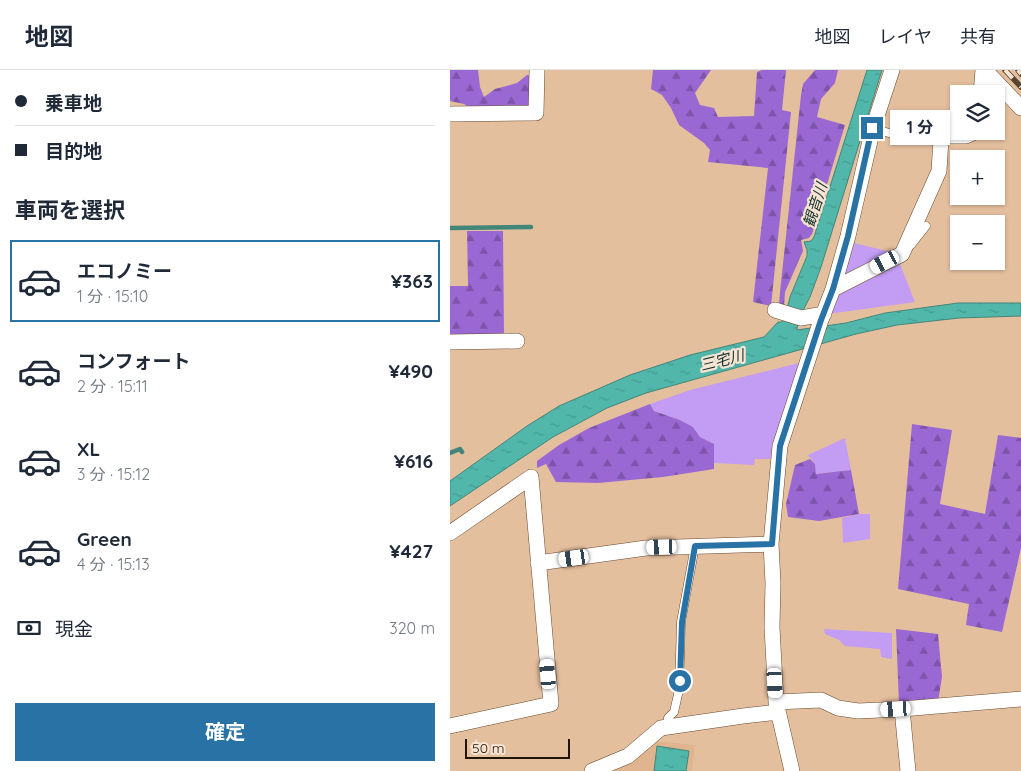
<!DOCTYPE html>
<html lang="ja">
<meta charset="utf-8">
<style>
:root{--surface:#fff;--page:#f6f6f7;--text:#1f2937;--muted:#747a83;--line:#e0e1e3;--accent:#2872a5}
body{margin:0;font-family:Quicksand,"Noto Sans JP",sans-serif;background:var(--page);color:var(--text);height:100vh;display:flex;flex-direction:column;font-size:19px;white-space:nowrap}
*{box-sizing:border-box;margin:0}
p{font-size:16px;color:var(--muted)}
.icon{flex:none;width:28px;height:28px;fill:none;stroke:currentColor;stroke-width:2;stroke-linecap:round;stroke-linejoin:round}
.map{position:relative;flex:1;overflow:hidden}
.details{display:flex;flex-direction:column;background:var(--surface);width:450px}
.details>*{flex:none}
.top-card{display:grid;align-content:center;height:110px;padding:0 15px;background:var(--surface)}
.fabs{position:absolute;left:500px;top:15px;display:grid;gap:10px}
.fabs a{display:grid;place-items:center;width:55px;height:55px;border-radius:0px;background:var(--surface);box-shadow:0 1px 4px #0004;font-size:25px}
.scale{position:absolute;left:15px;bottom:12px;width:105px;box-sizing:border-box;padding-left:5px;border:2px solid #201307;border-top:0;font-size:14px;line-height:18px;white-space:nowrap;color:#201307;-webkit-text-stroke:4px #f7e4d3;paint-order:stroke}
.end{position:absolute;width:22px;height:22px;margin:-11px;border:6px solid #2872a5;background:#fff;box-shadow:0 0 0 2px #fff}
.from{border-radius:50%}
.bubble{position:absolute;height:35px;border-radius:0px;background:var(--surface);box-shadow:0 1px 4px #0004;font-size:16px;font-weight:700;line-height:35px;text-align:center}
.car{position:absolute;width:15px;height:30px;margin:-15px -8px;border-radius:6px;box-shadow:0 0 4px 1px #0007;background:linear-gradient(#fff 24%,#345 0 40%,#fff 0 76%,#345 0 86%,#fff 0)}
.top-card b{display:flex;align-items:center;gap:18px;height:48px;font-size:19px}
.top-card b+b{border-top:1px solid var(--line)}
.top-card i{width:12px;height:12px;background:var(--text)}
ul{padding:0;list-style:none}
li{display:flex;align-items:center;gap:15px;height:82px;margin:0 10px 8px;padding:0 5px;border:2px solid transparent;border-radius:0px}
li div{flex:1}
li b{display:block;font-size:19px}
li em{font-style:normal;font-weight:700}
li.on{border-color:var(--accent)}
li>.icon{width:45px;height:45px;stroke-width:1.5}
h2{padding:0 15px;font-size:22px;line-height:60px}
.pay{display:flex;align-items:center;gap:12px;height:55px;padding:0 15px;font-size:19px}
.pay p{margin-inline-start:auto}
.primary-button{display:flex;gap:10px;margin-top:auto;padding:10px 15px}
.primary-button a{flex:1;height:58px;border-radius:0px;background:var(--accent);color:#fff;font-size:20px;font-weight:700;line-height:58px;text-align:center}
header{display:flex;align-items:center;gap:30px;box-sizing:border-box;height:70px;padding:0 25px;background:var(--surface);border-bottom:1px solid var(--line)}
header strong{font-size:24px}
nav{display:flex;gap:28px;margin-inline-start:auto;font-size:18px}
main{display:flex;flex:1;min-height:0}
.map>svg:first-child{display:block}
.built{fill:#dfb48e}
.grass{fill:#c39df4}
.forest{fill:url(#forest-firs)}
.water{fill:url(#water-ripples);stroke:#428679}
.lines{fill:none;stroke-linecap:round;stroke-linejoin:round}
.stream{stroke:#428679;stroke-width:4.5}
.lane-casing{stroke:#68492b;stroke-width:9}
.street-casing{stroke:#68492b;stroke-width:16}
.lane{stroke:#fff;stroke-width:8}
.street{stroke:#fff;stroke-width:15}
.rail-casing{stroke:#574331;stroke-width:5.5}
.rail{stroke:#f7e4d3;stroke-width:4;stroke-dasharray:11;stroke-linecap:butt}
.route{stroke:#2872a5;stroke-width:6}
.labels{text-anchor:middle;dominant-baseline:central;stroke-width:4.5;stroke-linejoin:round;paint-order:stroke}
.water-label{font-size:15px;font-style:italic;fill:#13332f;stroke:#f7e4d3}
</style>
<header>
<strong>地図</strong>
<nav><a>地図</a><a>レイヤ</a><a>共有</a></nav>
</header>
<main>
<section class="details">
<div class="top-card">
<b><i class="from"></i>乗車地</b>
<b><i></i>目的地</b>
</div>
<h2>車両を選択</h2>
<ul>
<li class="on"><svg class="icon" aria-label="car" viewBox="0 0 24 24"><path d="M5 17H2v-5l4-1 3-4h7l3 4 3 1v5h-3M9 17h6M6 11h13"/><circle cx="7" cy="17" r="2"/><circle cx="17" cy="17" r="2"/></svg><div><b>エコノミー</b><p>1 分 · 15:10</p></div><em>¥363</em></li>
<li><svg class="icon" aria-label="car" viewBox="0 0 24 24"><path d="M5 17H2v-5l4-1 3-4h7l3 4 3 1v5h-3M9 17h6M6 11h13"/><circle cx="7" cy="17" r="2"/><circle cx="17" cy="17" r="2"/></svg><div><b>コンフォート</b><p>2 分 · 15:11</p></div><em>¥490</em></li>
<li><svg class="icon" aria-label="car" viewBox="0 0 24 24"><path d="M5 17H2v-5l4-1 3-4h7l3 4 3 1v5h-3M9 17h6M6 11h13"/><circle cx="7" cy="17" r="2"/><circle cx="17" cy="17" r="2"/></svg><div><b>XL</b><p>3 分 · 15:12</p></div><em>¥616</em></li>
<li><svg class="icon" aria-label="car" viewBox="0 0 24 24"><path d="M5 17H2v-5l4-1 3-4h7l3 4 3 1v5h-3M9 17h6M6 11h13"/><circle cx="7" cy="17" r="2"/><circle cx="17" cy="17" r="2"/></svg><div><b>Green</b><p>4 分 · 15:13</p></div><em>¥427</em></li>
</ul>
<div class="pay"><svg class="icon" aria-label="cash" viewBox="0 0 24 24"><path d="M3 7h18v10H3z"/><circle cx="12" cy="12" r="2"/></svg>現金<p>320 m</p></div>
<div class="primary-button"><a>確定</a></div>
</section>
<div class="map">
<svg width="571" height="701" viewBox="0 0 571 701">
<defs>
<pattern id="forest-firs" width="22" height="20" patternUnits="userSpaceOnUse" patternTransform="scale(1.25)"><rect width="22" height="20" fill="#9a68d3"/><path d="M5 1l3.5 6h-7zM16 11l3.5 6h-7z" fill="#7d54a9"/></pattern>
<pattern id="water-ripples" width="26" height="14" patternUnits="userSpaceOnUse" patternTransform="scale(1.25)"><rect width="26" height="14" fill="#51b7aa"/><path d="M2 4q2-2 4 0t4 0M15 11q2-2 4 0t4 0" fill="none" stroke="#469c91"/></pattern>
</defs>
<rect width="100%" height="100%" fill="#e4bf9e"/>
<path class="built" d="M204,671l41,4 -3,26h-89z"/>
<path class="grass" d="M400,172l45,11 -45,23 -6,-2z
M448,189l17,43 -87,12 7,-18z
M353,292l-28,97h-20l-1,6 -40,-2v-19l-14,-7 -7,-10 -13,-7 -26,-9 -4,-7 40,-14z
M395,368l6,32 -35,4 -1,-10 -7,-9z
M409,444h11v25l-27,4 -1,-25z
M374,559l68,4v26l-11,-2 -1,-8 -35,-3 -6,-6 -14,-6z"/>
<path class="forest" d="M0,0h28l2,17 4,10 11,-8 22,-6 10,-8 6,1 -4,31 -58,2 -7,-5 -14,-3z
M203,0h58l-16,23 5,12 14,3 4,9 36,-1 3,-44 5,-2h24l-4,40 9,2 -20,194 -18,-4 15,-134 -60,-6 2,-12 -6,-7 -25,-18 -8,-17 -9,-13 -11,-6z
M365,0h23l-3,13 -14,16 -4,18 28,8 -33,109 -3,4 -8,2 2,11 -18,41 -1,14 -5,-1 1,-13 21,-197 2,-11z
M17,161h36l1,104 -54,1v-50h18z
M200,334l4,7 26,9 13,7 7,10 14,7v25l-51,8 -65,6 -42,-1 -10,-18 -9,4v-7l22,-16 30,-17z
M462,354l40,6 -12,74 45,10 13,-79 23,3v110l-19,84 -36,-7 3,-21 -71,-15z
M360,389l5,5 1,10 35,-4 8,44 -40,7 -31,-4 -2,-13 9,-39z
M446,559l42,5 4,43 -4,25 -39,2z"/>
<path class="water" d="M417,0h15l-61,197 -11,30 -12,23 -1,10 49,-7 39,-10 73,-10h63v13l-62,2 -62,7 -41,9 -210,59 -39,15 -54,29 -103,69v-25l77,-55 32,-20 71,-31 60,-20 74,-18 14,-15h4l3,-4 5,-21 17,-41v-6l-3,-8 7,-1 3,-4z
M207,676l32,5 -3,20h-32z"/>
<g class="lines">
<path class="stream" d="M0,158l81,-1
M0,383l10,-4 2,3"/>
<defs>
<path id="lane" d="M423,58l38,12
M461,175l15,-19
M216,658l2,-10 6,-6 5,-22 2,-68 14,-76"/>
<path id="street" d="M535,0l36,38
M531,24l2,-24
M0,44l86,-1 1,-43
M383,219l69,-35 37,-83 2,-32 2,-3h23l11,-5
M325,240l26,8 23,-4
M0,272l67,-1
M0,463l81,-56 20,227 -101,22
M88,493l108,-15 125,-4
M326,632l45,-2 17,8 20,3 44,-2 119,-10
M452,639l6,62
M142,701l36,-15 33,-28 82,-12 35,-4
M342,701l-16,-69 -4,-75 1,-44 -2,-39 9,-98 41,-126 12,-31 15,-53 25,-108 19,-58"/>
</defs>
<use href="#lane" class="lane-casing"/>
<use href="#street" class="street-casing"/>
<use href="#lane" class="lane"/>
<use href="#street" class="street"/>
<defs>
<path id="rail" d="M555,0l16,17
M568,0l3,4"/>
</defs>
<use href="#rail" class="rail-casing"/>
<use href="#rail" class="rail"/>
</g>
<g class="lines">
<path class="route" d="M230,611l2,-59 13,-76 77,-2 8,-98 41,-126 12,-31 15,-53 24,-108"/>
</g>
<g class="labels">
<g class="water-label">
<text transform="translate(365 135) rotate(-72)">観音川</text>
<text transform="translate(272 290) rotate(-14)">三宅川</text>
</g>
</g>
</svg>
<div class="fabs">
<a><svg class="icon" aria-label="layers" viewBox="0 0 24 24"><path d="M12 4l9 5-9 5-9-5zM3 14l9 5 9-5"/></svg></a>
<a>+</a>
<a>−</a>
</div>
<div class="scale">50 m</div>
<i class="end from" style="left:230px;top:611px"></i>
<i class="end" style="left:422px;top:58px"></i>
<div class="bubble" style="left:440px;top:40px;width:60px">1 分</div>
<i class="car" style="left:435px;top:192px;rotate:243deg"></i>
<i class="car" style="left:212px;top:477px;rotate:268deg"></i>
<i class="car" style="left:124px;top:488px;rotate:262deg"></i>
<i class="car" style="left:98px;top:604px;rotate:355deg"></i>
<i class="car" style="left:325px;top:613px;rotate:177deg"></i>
<i class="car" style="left:446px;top:639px;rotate:267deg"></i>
</div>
</main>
